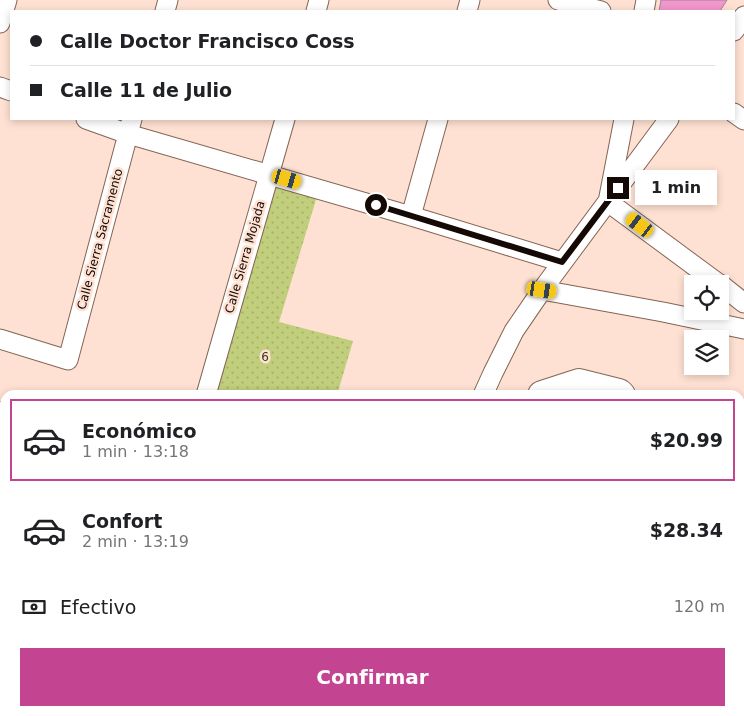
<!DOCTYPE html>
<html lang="es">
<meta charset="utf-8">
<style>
:root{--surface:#fff;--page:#f6f6f6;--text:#202124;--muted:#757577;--line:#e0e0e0;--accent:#c34592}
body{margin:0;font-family:"DejaVu Sans",sans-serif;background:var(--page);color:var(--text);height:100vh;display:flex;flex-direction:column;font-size:19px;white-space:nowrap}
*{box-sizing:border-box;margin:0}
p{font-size:16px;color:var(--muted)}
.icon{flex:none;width:28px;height:28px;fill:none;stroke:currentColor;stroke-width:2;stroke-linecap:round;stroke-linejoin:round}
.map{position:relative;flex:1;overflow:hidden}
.drawer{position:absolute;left:0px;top:390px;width:745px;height:326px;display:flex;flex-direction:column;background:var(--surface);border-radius:15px 15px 0 0;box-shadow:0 2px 8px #0003}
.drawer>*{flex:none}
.guide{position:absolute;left:10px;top:10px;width:725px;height:110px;border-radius:0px;box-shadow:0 2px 8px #0003;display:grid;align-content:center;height:110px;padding:0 20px;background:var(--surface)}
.controls{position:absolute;left:684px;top:275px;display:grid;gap:10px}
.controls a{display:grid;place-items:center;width:45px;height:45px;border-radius:0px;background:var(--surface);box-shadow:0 2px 8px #0003;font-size:25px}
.end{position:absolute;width:22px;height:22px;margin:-11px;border:6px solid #140904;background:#fff;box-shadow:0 0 0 2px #fff}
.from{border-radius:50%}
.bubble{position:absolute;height:35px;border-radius:0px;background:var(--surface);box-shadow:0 2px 8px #0003;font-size:16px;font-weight:800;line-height:35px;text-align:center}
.car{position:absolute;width:15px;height:30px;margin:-15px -8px;border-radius:6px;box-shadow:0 0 4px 1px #0007;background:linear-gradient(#f5c518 24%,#345 0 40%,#f5c518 0 76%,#345 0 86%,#f5c518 0)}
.guide b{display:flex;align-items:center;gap:18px;height:48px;font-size:19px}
.guide b+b{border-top:1px solid var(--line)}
.guide i{width:12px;height:12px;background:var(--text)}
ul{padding:9px 0 0;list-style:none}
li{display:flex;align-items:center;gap:15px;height:82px;margin:0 10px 8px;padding:0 10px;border:2px solid transparent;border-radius:0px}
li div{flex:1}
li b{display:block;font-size:19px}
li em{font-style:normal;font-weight:800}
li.current{border-color:var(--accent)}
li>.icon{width:45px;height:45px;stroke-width:1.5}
.pay{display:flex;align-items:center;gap:12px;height:55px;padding:0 20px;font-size:19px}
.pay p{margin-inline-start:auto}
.action{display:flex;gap:10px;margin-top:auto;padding:10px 20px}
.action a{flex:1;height:58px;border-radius:0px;background:var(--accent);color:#fff;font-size:20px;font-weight:800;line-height:58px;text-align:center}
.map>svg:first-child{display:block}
.park{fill:url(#park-dots)}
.building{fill:#f296ce;stroke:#a28295}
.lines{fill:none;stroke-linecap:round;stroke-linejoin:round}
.minor-casing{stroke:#846455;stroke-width:21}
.major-casing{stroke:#846455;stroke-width:26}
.highway-casing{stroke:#846455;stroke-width:30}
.minor{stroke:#fff;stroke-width:19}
.major{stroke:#fff;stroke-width:24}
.highway{stroke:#fff;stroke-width:28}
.route{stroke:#140904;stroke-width:6}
.labels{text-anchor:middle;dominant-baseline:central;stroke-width:5;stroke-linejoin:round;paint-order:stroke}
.street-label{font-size:12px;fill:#140904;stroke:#fee1d2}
.park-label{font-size:12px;fill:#343a0f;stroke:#fee1d2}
</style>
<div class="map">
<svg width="744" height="716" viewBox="0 0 744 716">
<defs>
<pattern id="park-dots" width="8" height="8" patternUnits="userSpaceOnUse" patternTransform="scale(1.25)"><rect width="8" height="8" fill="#c1cf7d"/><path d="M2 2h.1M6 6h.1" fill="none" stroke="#a5b06a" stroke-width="1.8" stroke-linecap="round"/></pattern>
</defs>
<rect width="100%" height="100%" fill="#fee1d2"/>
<path class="park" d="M276,184l42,9 -39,129 74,19 -16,54h-124z"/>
<path class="building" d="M661,0h66l-7,11h-61z"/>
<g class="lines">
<defs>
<path id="minor" d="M558,0l43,11
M165,11l3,-11
M316,11l3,-11
M467,11l3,-11
M644,11l2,-11
M0,23l7,-23
M734,31l10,-15
M0,87l11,4
M734,113l10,7
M86,119l42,15 283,82 151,46
M624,119l-16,83 111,82
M411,216l27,-97
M720,284l24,19
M542,290l121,22 81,17
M0,339l68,21 64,-241
M206,395l79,-276
M483,395l10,-22 21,-42 28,-41 127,-171
M319,711l4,5
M549,711l5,5
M282,716l1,-5
M445,716l2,-5"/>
<path id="major" d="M740,632l4,1"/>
<path id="highway" d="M542,395l37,-12 40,10 2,2
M0,416l5,2
M740,430h4
M0,438l5,1
M740,597l4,-2
M630,711l4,5
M728,711l1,5"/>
</defs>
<use href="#minor" class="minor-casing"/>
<use href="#major" class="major-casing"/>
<use href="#highway" class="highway-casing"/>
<use href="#minor" class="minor"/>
<use href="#major" class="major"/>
<use href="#highway" class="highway"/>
</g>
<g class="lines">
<path class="route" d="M376,205l186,57 56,-74"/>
</g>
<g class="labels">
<g class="street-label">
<text transform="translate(100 239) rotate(-75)">Calle Sierra Sacramento</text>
<text transform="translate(245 257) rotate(-74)">Calle Sierra Mojada</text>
</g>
<g class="park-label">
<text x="265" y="357">6</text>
</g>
</g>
</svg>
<div class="controls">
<a><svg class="icon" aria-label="locate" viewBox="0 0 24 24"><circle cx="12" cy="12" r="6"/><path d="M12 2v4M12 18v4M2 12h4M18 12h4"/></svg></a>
<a><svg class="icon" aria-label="layers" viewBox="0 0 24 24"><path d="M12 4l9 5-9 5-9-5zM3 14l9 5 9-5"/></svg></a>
</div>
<i class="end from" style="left:376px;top:205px"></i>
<i class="end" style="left:618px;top:188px"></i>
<div class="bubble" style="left:635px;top:170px;width:82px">1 min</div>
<i class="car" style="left:287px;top:179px;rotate:106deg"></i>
<i class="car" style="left:640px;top:225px;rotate:307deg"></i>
<i class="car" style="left:542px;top:290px;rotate:99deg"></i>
<div class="guide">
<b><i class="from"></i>Calle Doctor Francisco Coss</b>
<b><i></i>Calle 11 de Julio</b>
</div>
<section class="drawer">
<ul>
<li class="current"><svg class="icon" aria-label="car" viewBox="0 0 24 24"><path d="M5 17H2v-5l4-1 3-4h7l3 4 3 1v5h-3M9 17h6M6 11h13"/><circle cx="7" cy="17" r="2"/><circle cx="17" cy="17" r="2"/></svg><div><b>Económico</b><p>1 min · 13:18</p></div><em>$20.99</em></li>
<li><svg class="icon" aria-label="car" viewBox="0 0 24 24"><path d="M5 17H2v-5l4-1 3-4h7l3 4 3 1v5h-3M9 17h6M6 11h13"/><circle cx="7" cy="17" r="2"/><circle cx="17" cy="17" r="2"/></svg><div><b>Confort</b><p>2 min · 13:19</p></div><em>$28.34</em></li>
</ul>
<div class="pay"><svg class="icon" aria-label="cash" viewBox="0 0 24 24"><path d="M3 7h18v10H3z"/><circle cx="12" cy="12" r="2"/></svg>Efectivo<p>120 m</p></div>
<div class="action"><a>Confirmar</a></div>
</section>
</div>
